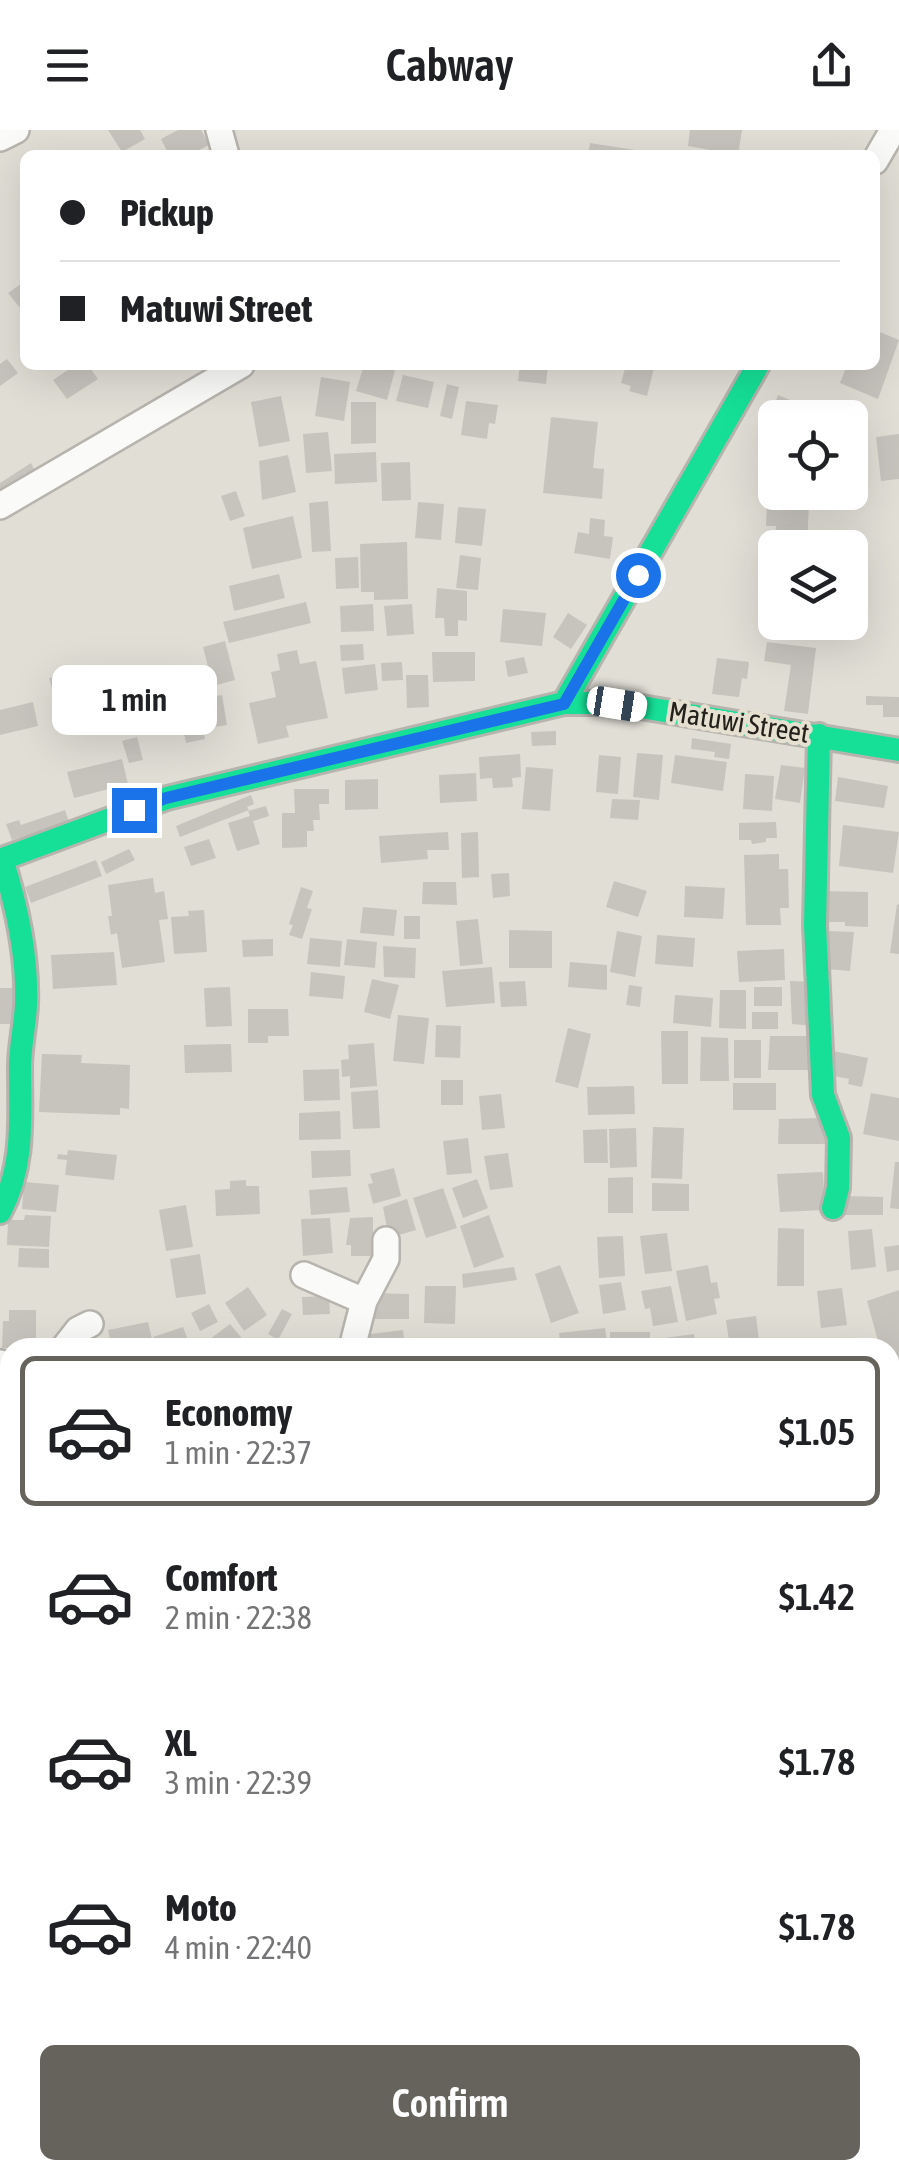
<!DOCTYPE html>
<meta charset="utf-8">
<style>
:root{--surface:#fff;--page:#f2f2f2;--text:#202124;--muted:#757577;--line:#e0e0e0;--accent:#66635c}
body{margin:0;font-family:"Asap Condensed",sans-serif;background:var(--page);color:var(--text);height:100vh;display:flex;flex-direction:column;font-size:38px;white-space:nowrap}
*{box-sizing:border-box;margin:0}
p{font-size:32px;color:var(--muted)}
.icon{flex:none;width:55px;height:55px;fill:none;stroke:currentColor;stroke-width:2;stroke-linecap:round;stroke-linejoin:round}
.map{position:relative;flex:1;overflow:hidden}
.sheet{position:absolute;left:0px;top:1208px;width:900px;height:842px;display:flex;flex-direction:column;background:var(--surface);border-radius:30px 30px 0 0;box-shadow:0 10px 40px #0002}
.sheet>*{flex:none}
.hud{position:absolute;left:20px;top:20px;width:860px;height:220px;border-radius:15px;box-shadow:0 10px 40px #0002;display:grid;align-content:center;height:220px;padding:0 40px;background:var(--surface)}
.buttons{position:absolute;left:758px;top:270px;display:grid;gap:20px}
.buttons a{display:grid;place-items:center;width:110px;height:110px;border-radius:15px;background:var(--surface);box-shadow:0 10px 40px #0002;font-size:50px}
.end{position:absolute;width:45px;height:45px;margin:-22px;border:12px solid #1a73e8;background:#fff;box-shadow:0 0 0 5px #fff}
.from{border-radius:50%}
.bubble{position:absolute;height:70px;border-radius:15px;background:var(--surface);box-shadow:0 10px 40px #0002;font-size:32px;font-weight:600;line-height:70px;text-align:center}
.car{position:absolute;width:30px;height:60px;margin:-30px -15px;border-radius:12px;box-shadow:0 0 8px 2px #0007;background:linear-gradient(#fff 24%,#345 0 40%,#fff 0 76%,#345 0 86%,#fff 0)}
.hud b{display:flex;align-items:center;gap:35px;height:95px;font-size:38px}
.hud b+b{border-top:2px solid var(--line)}
.hud i{width:25px;height:25px;background:var(--text)}
ul{padding:18px 0 0;list-style:none}
li{display:flex;align-items:center;gap:30px;height:150px;margin:0 20px 15px;padding:0 20px;border:5px solid transparent;border-radius:15px}
li div{flex:1}
li b{display:block;font-size:38px}
li em{font-style:normal;font-weight:600}
li.selected{border-color:var(--accent)}
li>.icon{width:90px;height:90px;stroke-width:1.5}
.cta{display:flex;gap:20px;margin-top:auto;padding:20px 40px}
.cta a{flex:1;height:115px;border-radius:15px;background:var(--accent);color:#fff;font-size:40px;font-weight:600;line-height:115px;text-align:center}
header{display:flex;justify-content:space-between;align-items:center;height:130px;padding:0 40px;background:var(--surface);font-size:45px;font-weight:600}
.map>svg:first-child{display:block}
.building{fill:#c7c4be}
.lines{fill:none;stroke-linecap:round;stroke-linejoin:round}
.street-casing{stroke:#b7b4ae;stroke-width:30}
.fast-casing{stroke:#b7b4ae;stroke-width:28}
.street{stroke:#fafaf9;stroke-width:25}
.fast{stroke:#16e098;stroke-width:22}
.route{stroke:#1a73e8;stroke-width:12}
.labels{text-anchor:middle;dominant-baseline:central;stroke-width:8;stroke-linejoin:round;paint-order:stroke}
.street-label{font-size:28px;fill:#23211b;stroke:#e6e0d1}
</style>
<header><svg class="icon" aria-label="menu" viewBox="0 0 24 24"><path d="M4 6h16M4 12h16M4 18h16"/></svg>Cabway<svg class="icon" aria-label="share" viewBox="0 0 24 24"><path d="M12 15V3M7 8l5-5 5 5M5 13v7h14v-7"/></svg></header>
<div class="map">
<svg width="899" height="2048" viewBox="0 0 899 2048">
<rect width="100%" height="100%" fill="#e1ded6"/>
<path class="building" d="M108,0h32l5,9 -23,13z
M178,0h23l8,15 -19,10h-21l-8,-16z
M690,0h52l-4,25 -50,-9z
M590,13l45,7 -1,5h-46z
M25,151v33l-17,-21z
M875,200l24,10 -21,59 -38,-16 7,-18h28z
M7,229l11,14 -18,13v-22z
M75,235h13l10,14 -31,20 -14,-19z
M364,235l31,5 -8,30 -31,-9z
M520,235h28l-2,19 -28,-3z
M626,235l28,3 -7,28 -18,-5 2,-5 -10,-3z
M403,245l31,7 -6,26 -32,-7z
M321,247l29,5 -6,39 -29,-5z
M447,254l12,3 -7,32 -12,-3z
M778,265l29,12 -4,11h-28v28l-15,-5z
M281,266l9,45 -31,6 -8,-45z
M466,271l32,4 -3,19 -6,-1 -2,16 -26,-4z
M351,272h25v41l-25,1z
M551,287l47,5 -5,46 11,1 -2,30 -59,-6z
M328,302l4,39 -26,2 -3,-39z
M899,304v45l-18,2 -5,-44z
M376,322l1,30 -42,2 -1,-30z
M288,325l8,37 -34,8 -3,-39z
M410,332l1,38 -29,1 -1,-38z
M31,333l6,12 -37,23v-15z
M236,361l9,25 -15,5 -9,-25z
M767,370l42,2 -2,46h-32l1,-22h-10z
M328,371l3,50 -19,1 -3,-49z
M418,372l26,2 -3,36 -26,-2z
M458,377l28,2 -4,37 -27,-3z
M293,386l9,42 -50,11 -9,-41z
M590,388l15,2 -1,16 9,1 -3,22 -36,-6 4,-21 11,2z
M407,412l1,57 -34,1v-8h-13l-1,-48z
M460,425l21,3 -3,32 -22,-2z
M358,427l1,31 -23,1 -1,-31z
M279,444l6,24 -51,13 -5,-25z
M437,458l30,3v30l-9,-1v16h-13l-1,-18h-9z
M306,472l5,21 -82,20 -6,-21z
M373,474l1,27 -33,1 -1,-26z
M412,474l2,30 -27,2 -3,-30z
M503,479l43,4 -4,33 -42,-4z
M568,483l19,12 -16,24 -18,-12z
M225,511l10,39 -22,6 -10,-39z
M767,512l49,6 -8,66 -24,-3 7,-46 -27,-4z
M363,514l1,16 -23,1 -1,-16z
M297,520l3,14 16,-3 12,57 -42,8 3,11 -31,7 -9,-41 27,-6 -5,-25 9,-2 -3,-16z
M432,522h43v29l-42,1z
M524,527l4,16 -20,4 -3,-16z
M717,528l32,4 -2,17 -5,-1 -3,19 -27,-3z
M402,532l1,18 -21,1 -1,-18z
M375,534l3,26 -33,4 -3,-26z
M128,538l16,30 -16,8 2,4 -9,5 -1,-3 -16,7 -16,-32z
M69,542l8,35 -18,5 -10,-34z
M406,545h22l1,32 -22,1z
M222,565l5,30 -24,4 2,10 -19,4 -8,-40z
M866,566l33,1v20h-16v-12h-17z
M33,572l5,24 -38,9v-25z
M556,601v14l-24,1 -1,-14z
M137,607l6,23 -14,3 -7,-22z
M692,608l39,6 -2,15 -15,-2 1,-5 -24,-3z
M637,623l26,2 -4,45 -26,-3z
M520,624l1,23 -9,1 1,9 -20,1 -1,-10 -12,1 -1,-22z
M599,625l22,2 -3,37 -22,-2z
M675,625l52,7 -4,29 -52,-8z
M122,629l6,25 -54,14 -7,-26z
M781,635l24,3 -5,35 -25,-4z
M526,637l27,2 -3,42 -28,-2z
M476,643l1,28 -37,2 -1,-28z
M745,644l29,2 -2,35 -29,-2z
M838,647l50,9 -4,22 -49,-7z
M378,649v30l-33,1v-30z
M294,659h35v15h-10l1,16h-7l1,11h-7v16l-25,1v-35h13z
M251,665l3,9 -7,3 2,3 -69,27 -4,-11z
M612,669l28,1 -2,20 -28,-2z
M266,676l3,10 -16,5 7,23 -23,7 -9,-28 22,-7 -2,-5z
M65,680l4,12 -57,18 -6,-16 13,-4 2,5z
M776,692l1,16h-11v4l-14,2 -1,-4h-12v-17z
M843,695l56,7 -6,41 -54,-7z
M448,702l1,18h-22l1,9 -47,4 -2,-27z
M478,702l1,45 -17,1 -1,-45z
M209,709l7,19 -25,8 -7,-19z
M129,719l6,11 -29,14 -5,-12z
M779,724v15h9l1,39h-9l1,17h-35l-2,-70z
M96,730l6,16 -71,27 -6,-16z
M509,743l1,23 -17,2 -2,-24z
M153,748l2,15 9,-2 4,28 -9,1 6,42 -43,6 -5,-35 -6,2 -3,-19h4l-4,-31z
M614,751l33,10 -9,26 -32,-10z
M423,752h33l1,23 -35,-1z
M685,756l40,2 -2,31 -39,-2z
M301,757l12,4 -6,17 5,1 -10,30 -13,-4 4,-10 -4,-1z
M822,761l46,1v35l-23,-1v-4h-23z
M897,774l2,1v49l-9,-1z
M363,777l34,3 -3,26 -34,-3z
M204,780l3,42 -33,2 -3,-37 18,-1 -1,-5z
M404,786h16v23h-16z
M478,789l5,45 -23,2 -4,-45z
M509,800l43,1v37h-43z
M617,801l25,5 -7,41 -25,-5z
M829,801l25,1 -4,39 -23,-2z
M657,805l38,3 -2,29 -38,-3z
M310,808l32,3 -2,26 -33,-3z
M273,809v17l-30,1 -1,-17z
M347,809l30,3 -2,26 -31,-3z
M383,816l33,2 -1,30 -31,-1z
M784,819l1,31 -46,2 -2,-31z
M114,822l3,33 -64,4 -2,-34z
M570,832l37,3v25l-39,-3z
M492,837l3,36 -49,4 -4,-36z
M311,842l34,4 -2,23 -34,-3z
M372,849l27,6 -9,34 -26,-7z
M525,851l2,25 -26,1 -2,-25z
M790,851l22,1 2,44 -22,-2z
M629,855l13,2 -2,20 -14,-2z
M230,857l2,39 -26,1 -2,-39z
M754,857h28v19h-28z
M0,858h20v36h-20z
M720,860h26v39l-27,-1z
M675,865l38,3 -2,29 -38,-4z
M248,879h40l1,27h-21v7h-20z
M752,882h26v17h-26z
M398,885l31,3 -5,46 -31,-3z
M436,895l25,1 -1,32 -25,-1z
M568,898l23,6 -13,54 -23,-6z
M661,901h27v53h-26z
M770,906h43v34h-45z
M701,907l27,1 1,43h-29z
M734,910h27v38h-27z
M374,913l3,43 -27,2v-12l-8,1 -1,-17 8,-1 -1,-14z
M231,914l1,28 -47,1 -1,-28z
M833,921l35,7 -6,29 -14,-3 1,-5 -21,-4z
M42,924l40,1 -1,8 49,2 -1,44 -9,-1v7l-81,-3z
M339,939l1,31 -36,1 -1,-31z
M441,950h22v25h-22z
M733,953h43v27h-43z
M634,956l1,28 -47,1 -1,-28z
M378,960l2,38 -27,1 -2,-37z
M871,963l28,5v43l-36,-7z
M501,964l4,34 -23,2 -3,-34z
M340,981l1,28 -42,1v-27z
M824,988l1,26h-47l1,-25z
M653,997l31,1 -2,51 -31,-1z
M636,998l1,39 -27,1 -1,-39z
M607,999l1,34h-24l-1,-33z
M468,1008l4,35 -25,2 -4,-34z
M68,1020l49,5 -3,25 -49,-5 2,-15 -10,-1 1,-5 9,1z
M350,1020l1,26 -39,2 -1,-27z
M508,1023l5,34 -23,3 -6,-34z
M895,1032h4v47l-9,-1z
M394,1038l7,28 -28,8 -5,-20 5,-1 -3,-9z
M823,1042l2,38 -45,2 -3,-38z
M633,1047v36h-25v-35z
M477,1049l11,29 -25,10 -11,-30z
M246,1050v6h13l1,28 -44,2 -1,-26 15,-1v-8z
M24,1052l35,3 -3,27 -34,-3z
M652,1053l37,1v27h-37z
M347,1057l3,25 -39,3 -2,-25z
M443,1058l14,40 -31,10 -13,-40z
M845,1066l38,1v18h-39z
M407,1069l9,31 -27,8 -6,-31z
M186,1075l7,42 -27,4 -7,-41z
M25,1085l26,1 -2,31 -42,-2 1,-25h16z
M489,1085l15,42 -30,11 -14,-42z
M373,1087v39h-22v-11h-5l4,-27z
M330,1088l3,35 -30,3 -2,-37z
M778,1098l26,1v57h-27z
M872,1099l4,38 -25,3 -3,-39z
M667,1103l5,38 -27,3 -5,-38z
M623,1106l2,40 -26,2 -2,-41z
M899,1115v25l-12,2 -3,-25z
M19,1118l30,1v19l-31,-1z
M200,1124l6,40 -30,4 -6,-39z
M560,1135l19,48 -28,10 -16,-49z
M708,1135l3,18 6,-1 3,16 -6,1 3,15 -31,7 -10,-50z
M514,1137l3,13 -54,8 -1,-14z
M621,1152l5,28 -23,4 -4,-29z
M425,1156h31l-1,38 -31,-1z
M671,1156l7,36 -25,4 -3,-18 -5,1 -4,-18z
M248,1157l19,28 -23,16 -19,-28z
M842,1158l5,37 -26,3 -4,-37z
M899,1160v73l-9,3v-18h-10l-13,-47z
M374,1163l35,1v25h-36z
M329,1166l1,18 -27,1 -1,-18z
M209,1174l9,18 -18,9 -9,-18z
M282,1179l10,5 -14,26 -10,-6z
M9,1180h27v38h-34l1,-27h6z
M756,1186l4,32h-30l-4,-28z
M148,1192l5,22 -41,4 -4,-18z
M230,1194l15,18 -6,6h-29l-4,-6z
M183,1197l5,13 -32,8 -3,-11z
M605,1198l3,20h-47l-2,-15z
M403,1200l2,18h-41l-1,-13z
M610,1202h40v16h-40z
M694,1204l2,14h-38l-1,-9z
M295,1209l41,1v8h-41z
M0,1305h10v48h-10z
M10,1390v37l-10,-5v-13z
M0,1483l10,5 -2,46 -8,-5z
M0,1550l10,4v36l-10,-3z
M10,1716v35l-10,1v-35z
M10,1779v30l-10,2v-30z
M899,1982v38l-9,2v-38z
M151,2040h35l-11,8h-35z
M236,2040h36l4,8h-37z
M663,2040h32l3,8h-45l-1,-4z"/>
<g class="lines">
<defs>
<path id="street" d="M219,0l7,25
M0,8l16,-8
M875,31l18,-31
M0,376l241,-141
M304,1145l60,26
M64,1218l14,-18 12,-6
M352,1218l12,-47 22,-42v-19
M0,1233l10,12
M0,1474l10,-13
M0,1947l10,41
M16,2040l2,8
M452,2040l10,8
M305,2048l14,-8"/>
<path id="fast" d="M564,573l194,-338
M819,605l-4,190 8,170 16,43 -1,50 -5,20
M0,730l167,-62 397,-95h53l282,47
M0,1082c25,-47 20,-94 20,-145 0,-21 5,-41 6,-62 2,-50 -9,-99 -24,-146"/>
</defs>
<use href="#street" class="street-casing"/>
<use href="#fast" class="fast-casing"/>
<use href="#street" class="street"/>
<use href="#fast" class="fast"/>
</g>
<g class="lines">
<path class="route" d="M134,680l32,-12 398,-94 74,-129"/>
</g>
<g class="labels">
<g class="street-label">
<text transform="translate(739 592) rotate(9)">Matuwi Street</text>
</g>
</g>
</svg>
<div class="buttons">
<a><svg class="icon" aria-label="locate" viewBox="0 0 24 24"><circle cx="12" cy="12" r="6"/><path d="M12 2v4M12 18v4M2 12h4M18 12h4"/></svg></a>
<a><svg class="icon" aria-label="layers" viewBox="0 0 24 24"><path d="M12 4l9 5-9 5-9-5zM3 14l9 5 9-5"/></svg></a>
</div>
<i class="end from" style="left:638px;top:445px"></i>
<i class="end" style="left:134px;top:680px"></i>
<div class="bubble" style="left:52px;top:535px;width:165px">1 min</div>
<i class="car" style="left:617px;top:574px;rotate:99deg"></i>
<div class="hud">
<b><i class="from"></i>Pickup</b>
<b><i></i>Matuwi Street</b>
</div>
<section class="sheet">
<ul>
<li class="selected"><svg class="icon" aria-label="car" viewBox="0 0 24 24"><path d="M5 17H2v-5l4-1 3-4h7l3 4 3 1v5h-3M9 17h6M6 11h13"/><circle cx="7" cy="17" r="2"/><circle cx="17" cy="17" r="2"/></svg><div><b>Economy</b><p>1 min · 22:37</p></div><em>$1.05</em></li>
<li><svg class="icon" aria-label="car" viewBox="0 0 24 24"><path d="M5 17H2v-5l4-1 3-4h7l3 4 3 1v5h-3M9 17h6M6 11h13"/><circle cx="7" cy="17" r="2"/><circle cx="17" cy="17" r="2"/></svg><div><b>Comfort</b><p>2 min · 22:38</p></div><em>$1.42</em></li>
<li><svg class="icon" aria-label="car" viewBox="0 0 24 24"><path d="M5 17H2v-5l4-1 3-4h7l3 4 3 1v5h-3M9 17h6M6 11h13"/><circle cx="7" cy="17" r="2"/><circle cx="17" cy="17" r="2"/></svg><div><b>XL</b><p>3 min · 22:39</p></div><em>$1.78</em></li>
<li><svg class="icon" aria-label="car" viewBox="0 0 24 24"><path d="M5 17H2v-5l4-1 3-4h7l3 4 3 1v5h-3M9 17h6M6 11h13"/><circle cx="7" cy="17" r="2"/><circle cx="17" cy="17" r="2"/></svg><div><b>Moto</b><p>4 min · 22:40</p></div><em>$1.78</em></li>
</ul>
<div class="cta"><a>Confirm</a></div>
</section>
</div>
